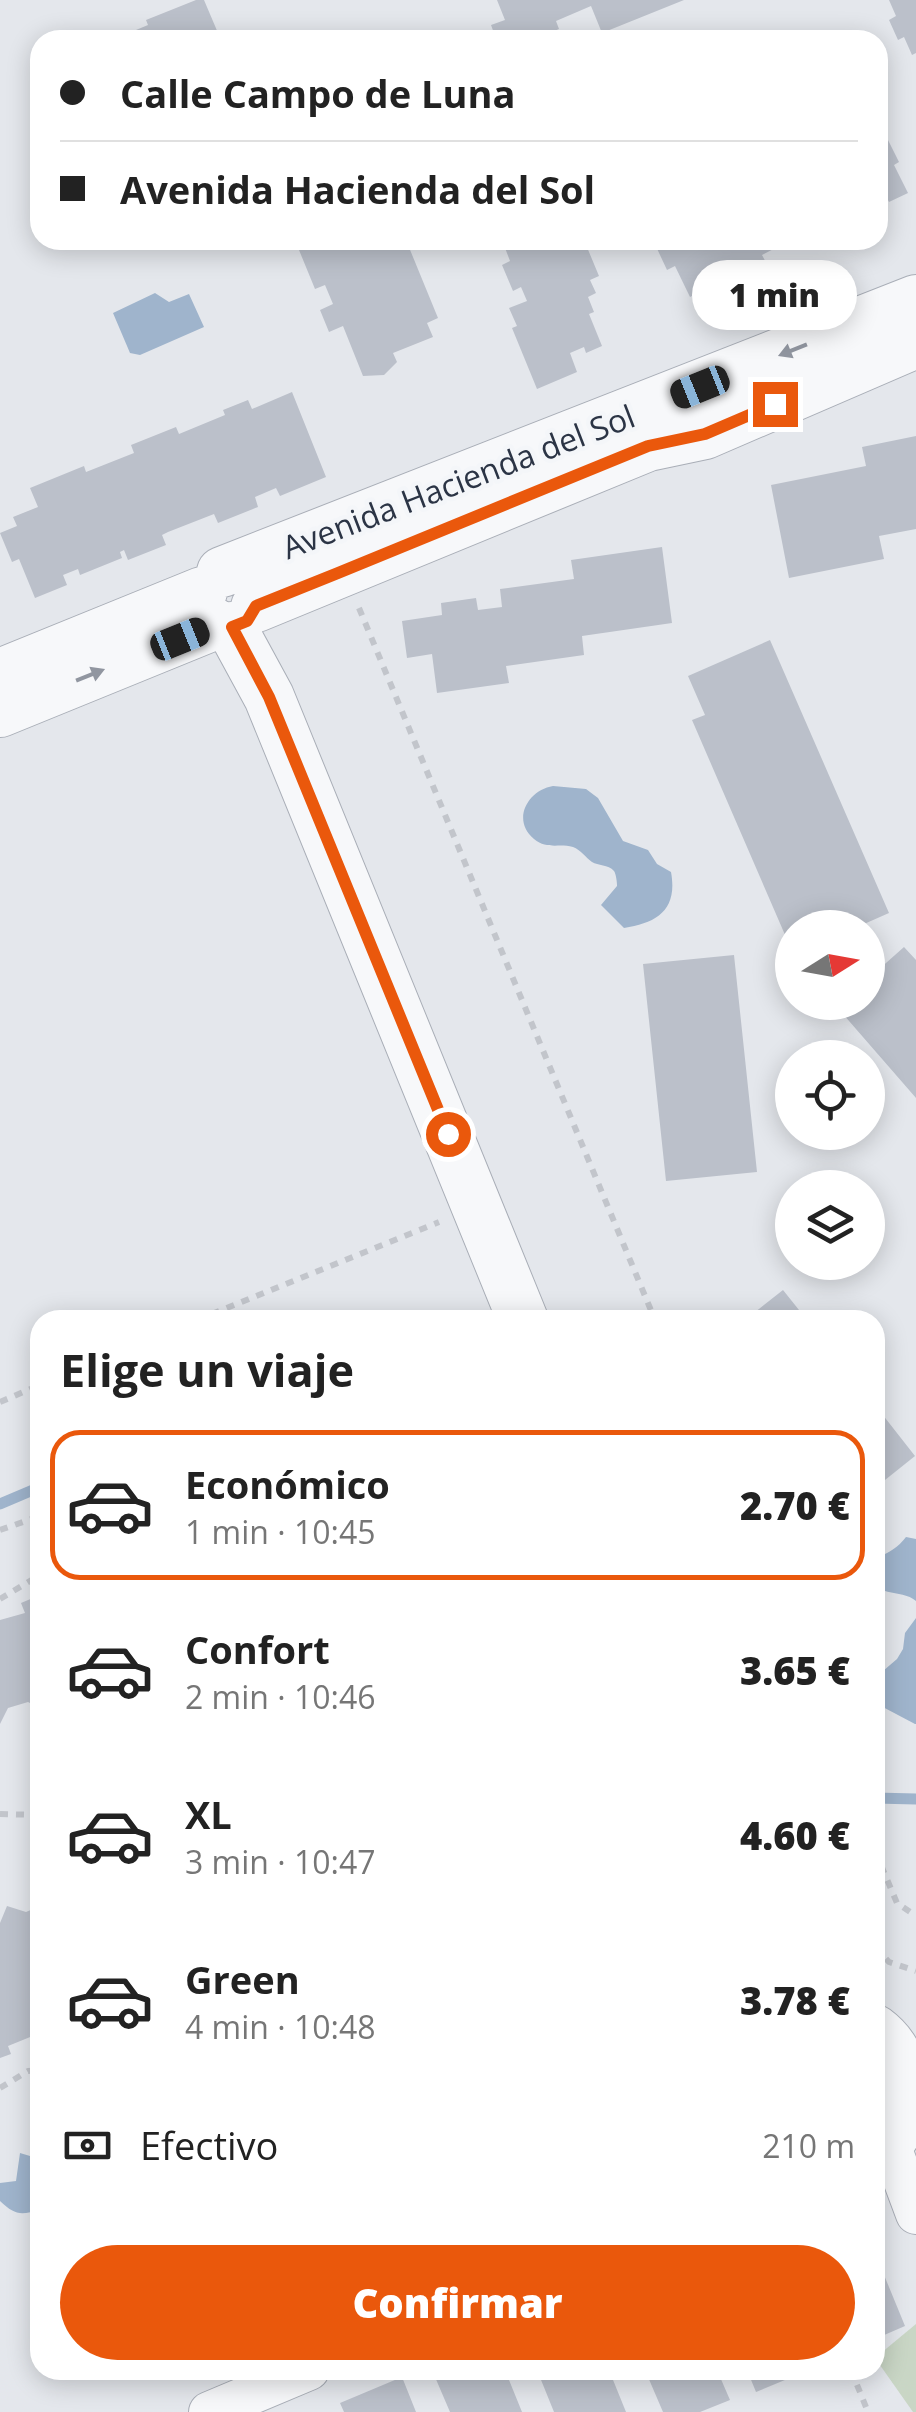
<!DOCTYPE html>
<html lang="es">
<meta charset="utf-8">
<style>
:root{--surface:#fff;--page:#f2f2f2;--text:#222;--muted:#767676;--line:#e0e0e0;--accent:#ea580c}
body{margin:0;font-family:"Open Sans",sans-serif;background:var(--page);color:var(--text);height:100vh;display:flex;flex-direction:column;font-size:38px;white-space:nowrap}
*{box-sizing:border-box;margin:0}
p{font-size:32px;color:var(--muted)}
.icon{flex:none;width:55px;height:55px;fill:none;stroke:currentColor;stroke-width:2;stroke-linecap:round;stroke-linejoin:round}
.map{position:relative;flex:1;overflow:hidden}
.details{position:absolute;left:30px;top:1310px;width:855px;height:1070px;display:flex;flex-direction:column;background:var(--surface);border-radius:30px;box-shadow:0 5px 25px #0003}
.details>*{flex:none}
.banner{position:absolute;left:30px;top:30px;width:858px;height:220px;border-radius:30px;box-shadow:0 5px 25px #0003;display:grid;align-content:center;height:220px;padding:0 30px;background:var(--surface)}
.needle{width:65px;rotate:79deg}
.buttons{position:absolute;left:775px;top:910px;display:grid;gap:20px}
.buttons a{display:grid;place-items:center;width:110px;height:110px;border-radius:50%;background:var(--surface);box-shadow:0 5px 25px #0003;font-size:50px}
.end{position:absolute;width:45px;height:45px;margin:-22px;border:12px solid #ea580c;background:#fff;box-shadow:0 0 0 5px #fff}
.from{border-radius:50%}
.bubble{position:absolute;height:70px;border-radius:35px;background:var(--surface);box-shadow:0 5px 25px #0003;font-size:32px;font-weight:800;line-height:70px;text-align:center}
.car{position:absolute;width:30px;height:60px;margin:-30px -15px;border-radius:12px;box-shadow:0 0 8px 2px #0007;background:linear-gradient(#222 24%,#8ab4d8 0 40%,#222 0 76%,#8ab4d8 0 86%,#222 0)}
.banner b{display:flex;align-items:center;gap:35px;height:95px;font-size:38px}
.banner b+b{border-top:2px solid var(--line)}
.banner i{width:25px;height:25px;background:var(--text)}
ul{padding:0;list-style:none}
li{display:flex;align-items:center;gap:30px;height:150px;margin:0 20px 15px;padding:0 10px;border:5px solid transparent;border-radius:30px}
li div{flex:1}
li b{display:block;font-size:38px}
li em{font-style:normal;font-weight:800}
li.selected{border-color:var(--accent)}
li>.icon{width:90px;height:90px;stroke-width:1.5}
h2{padding:0 30px;font-size:45px;line-height:120px}
.pay{display:flex;align-items:center;gap:25px;height:110px;padding:0 30px;font-size:38px}
.pay p{margin-inline-start:auto}
.button{display:flex;gap:20px;margin-top:auto;padding:20px 30px}
.button a{flex:1;height:115px;border-radius:60px;background:var(--accent);color:#fff;font-size:40px;font-weight:800;line-height:115px;text-align:center}
.map>svg:first-child{display:block}
.green{fill:#c9d6c5}
.water{fill:#9fb4cc}
.lines{fill:none;stroke-linecap:round;stroke-linejoin:round}
.stream{stroke:#9fb4cc;stroke-width:11}
.building{fill:#bbc0ca}
.minor-casing{stroke:#a9aeb7;stroke-width:42}
.tertiary-casing{stroke:#a9aeb7;stroke-width:52}
.path{stroke:#c2c5cb;stroke-width:6;stroke-dasharray:8 8;stroke-linecap:butt}
.minor{stroke:#f7f8fa;stroke-width:40}
.tertiary{stroke:#f7f8fa;stroke-width:50}
.oneway{fill:#9196a0}
.route{stroke:#ea580c;stroke-width:12}
.labels{text-anchor:middle;dominant-baseline:central;stroke-width:9;stroke-linejoin:round;paint-order:stroke}
.street-label{font-size:32px;fill:#2b3445;stroke:#f4f6f9}
</style>
<div class="map">
<svg width="916" height="2412" viewBox="0 0 916 2412">
<rect width="100%" height="100%" fill="#e4e7ec"/>
<path class="green" d="M916,2324v88h-3l-38,-54z"/>
<path class="water" d="M155,293l14,9 20,-8 15,33 -64,28 -10,-2 -17,-40z
M553,786l33,3 12,9 25,43 25,9 9,14 14,8c7,38 -14,51 -47,56l-23,-23 16,-19c0,-4 -1,-12 -3,-15 -6,-7 -16,-5 -22,-9 -7,-5 -11,-12 -19,-15 -14,-4 -26,3 -39,-8 -23,-19 -6,-49 19,-53z
M906,1537l10,2v62c-10,-9 -26,-6 -38,-13 -5,-44 8,-25 28,-51z
M916,1618v106h-1l-36,-19 -3,-28 21,-18 6,-10 2,-16z
M20,2153l20,6v50c-19,7 -25,6 -40,-8v-18l16,-2z"/>
<g class="lines">
<path class="stream" d="M0,1504l40,-17
M875,1798l41,1"/>
</g>
<path class="building" d="M196,0h8l14,33 -6,3 2,4h-102l36,-15 -2,-5z
M497,0h187l-82,33 -11,-27 -35,15 3,8 -26,11h-47l9,-4 -4,-11 14,-5z
M889,0h27v53l-4,2 -8,-18 -6,3 -9,-20 7,-4z
M878,120l21,42 -5,3 14,28 -19,9 -7,-14 -4,2z
M307,240h99l32,78 -11,5 6,14 -40,16 4,9 -13,13 -21,1 -20,-50 -14,6 -9,-22 13,-6 -8,-19 -10,4 -16,-39 11,-5z
M502,240h82l15,36 -9,4 6,13 -8,4 6,15 -5,2 13,32 -16,7 -2,-6 -14,6 7,19 -40,17 -25,-61 5,-2 -8,-18 18,-7 -6,-14 -8,4 -11,-26 8,-4z
M653,240h131l1,3 -23,12 8,15 -18,9 -4,-7 -16,8 -4,-9 -8,4 10,22 -21,10 -8,-16 -11,6 -15,-31 -8,4z
M292,392l34,85 -46,19 -4,-8 -21,9 3,10 -40,16 -4,-9 -46,18 -6,3 4,10 -38,15 -4,-10 -4,2 2,6 -42,17 -2,-6 -15,6 4,10 -32,13 -16,-39 -7,3 -12,-29 17,-7 -4,-9 25,-10 -8,-19 54,-22 2,6 48,-19 -3,-8 45,-18 3,7 46,-19 -2,-5 25,-10 4,9z
M916,436v93l-37,7 5,23 -95,19 -18,-93 95,-19 -4,-19z
M662,547l10,76 -90,13 2,19 -78,11 3,17 -72,10 -5,-39 -25,4 -5,-37 40,-6 -1,-12 35,-5 2,12 24,-3 -2,-18 74,-10 -3,-19z
M770,640l119,273 -34,15h-10l-2,-5 -11,5h-40v23l-100,-231 13,-5 -17,-39z
M904,947l12,13v138l-80,-92 5,-4h27v-23z
M734,955l23,217 -91,9 -23,-217z
M783,1290l24,30h-62z
M875,1405l40,51 -40,32z
M40,1595v113l-12,-6 -20,6 -8,16v-104l25,-7 -4,-10z
M7,1906l19,6 14,-6v127l-32,13 3,8 -11,4v-135z
M875,2253l30,73 -30,13z
M432,2370h73l17,42h-72z
M537,2370h72l17,42h-72z
M645,2370h72l13,30 -30,12h-37z
M747,2370h62l-53,22z
M402,2377l14,35h-72l-4,-9z"/>
<g class="lines">
<defs>
<path id="minor" d="M891,2147l25,67
M209,2412l100,-42"/>
<path id="tertiary" d="M222,572l694,-272
M256,607l392,-161 57,-12 211,-91
M231,627l38,70 254,623
M0,674l202,-82
M0,712l216,-88
M875,2030c41,30 41,96 0,127"/>
</defs>
<use href="#minor" class="minor-casing"/>
<use href="#tertiary" class="tertiary-casing"/>
<path class="path" d="M359,608l296,712
M197,1320l242,-98
M0,1402l40,-17
M0,1530l40,-14
M0,1599l40,-24
M0,1814l40,1
M875,1851l22,52 19,13
M875,1947l14,15 27,9
M0,2088l28,-17 12,-1
M851,2370l17,42"/>
<use href="#minor" class="minor"/>
<use href="#tertiary" class="tertiary"/>
</g>
<defs><path id="oneway-solid" d="M-6-.8H1V-3.2L6.5 0L1 3.2V.8H-6Z" transform="scale(2.5)"/></defs>
<g class="oneway">
<use href="#oneway-solid" transform="translate(793 350) rotate(158)"/>
<use href="#oneway-solid" transform="translate(90 675) rotate(-22)"/>
</g>
<g class="lines">
<path class="route" d="M448,1134l-179,-437 -37,-70 15,-6 9,-15 82,-33 310,-127 57,-12 70,-30"/>
</g>
<g class="labels">
<g class="street-label">
<text transform="translate(458 481) rotate(-21)">Avenida Hacienda del Sol</text>
</g>
</g>
</svg>
<div class="buttons">
<a><svg class="needle" viewBox="-14 -14 28 28"><path d="M0-13l5 13h-10z" fill="#e53935"/><path d="M0 13l5-13h-10z" fill="#767676"/></svg></a>
<a><svg class="icon" aria-label="locate" viewBox="0 0 24 24"><circle cx="12" cy="12" r="6"/><path d="M12 2v4M12 18v4M2 12h4M18 12h4"/></svg></a>
<a><svg class="icon" aria-label="layers" viewBox="0 0 24 24"><path d="M12 4l9 5-9 5-9-5zM3 14l9 5 9-5"/></svg></a>
</div>
<i class="end from" style="left:448px;top:1134px"></i>
<i class="end" style="left:775px;top:404px"></i>
<div class="bubble" style="left:692px;top:260px;width:165px">1 min</div>
<i class="car" style="left:700px;top:387px;rotate:248deg"></i>
<i class="car" style="left:180px;top:639px;rotate:68deg"></i>
<div class="banner">
<b><i class="from"></i>Calle Campo de Luna</b>
<b><i></i>Avenida Hacienda del Sol</b>
</div>
<section class="details">
<h2>Elige un viaje</h2>
<ul>
<li class="selected"><svg class="icon" aria-label="car" viewBox="0 0 24 24"><path d="M5 17H2v-5l4-1 3-4h7l3 4 3 1v5h-3M9 17h6M6 11h13"/><circle cx="7" cy="17" r="2"/><circle cx="17" cy="17" r="2"/></svg><div><b>Económico</b><p>1 min · 10:45</p></div><em>2.70 €</em></li>
<li><svg class="icon" aria-label="car" viewBox="0 0 24 24"><path d="M5 17H2v-5l4-1 3-4h7l3 4 3 1v5h-3M9 17h6M6 11h13"/><circle cx="7" cy="17" r="2"/><circle cx="17" cy="17" r="2"/></svg><div><b>Confort</b><p>2 min · 10:46</p></div><em>3.65 €</em></li>
<li><svg class="icon" aria-label="car" viewBox="0 0 24 24"><path d="M5 17H2v-5l4-1 3-4h7l3 4 3 1v5h-3M9 17h6M6 11h13"/><circle cx="7" cy="17" r="2"/><circle cx="17" cy="17" r="2"/></svg><div><b>XL</b><p>3 min · 10:47</p></div><em>4.60 €</em></li>
<li><svg class="icon" aria-label="car" viewBox="0 0 24 24"><path d="M5 17H2v-5l4-1 3-4h7l3 4 3 1v5h-3M9 17h6M6 11h13"/><circle cx="7" cy="17" r="2"/><circle cx="17" cy="17" r="2"/></svg><div><b>Green</b><p>4 min · 10:48</p></div><em>3.78 €</em></li>
</ul>
<div class="pay"><svg class="icon" aria-label="cash" viewBox="0 0 24 24"><path d="M3 7h18v10H3z"/><circle cx="12" cy="12" r="2"/></svg>Efectivo<p>210 m</p></div>
<div class="button"><a>Confirmar</a></div>
</section>
</div>
